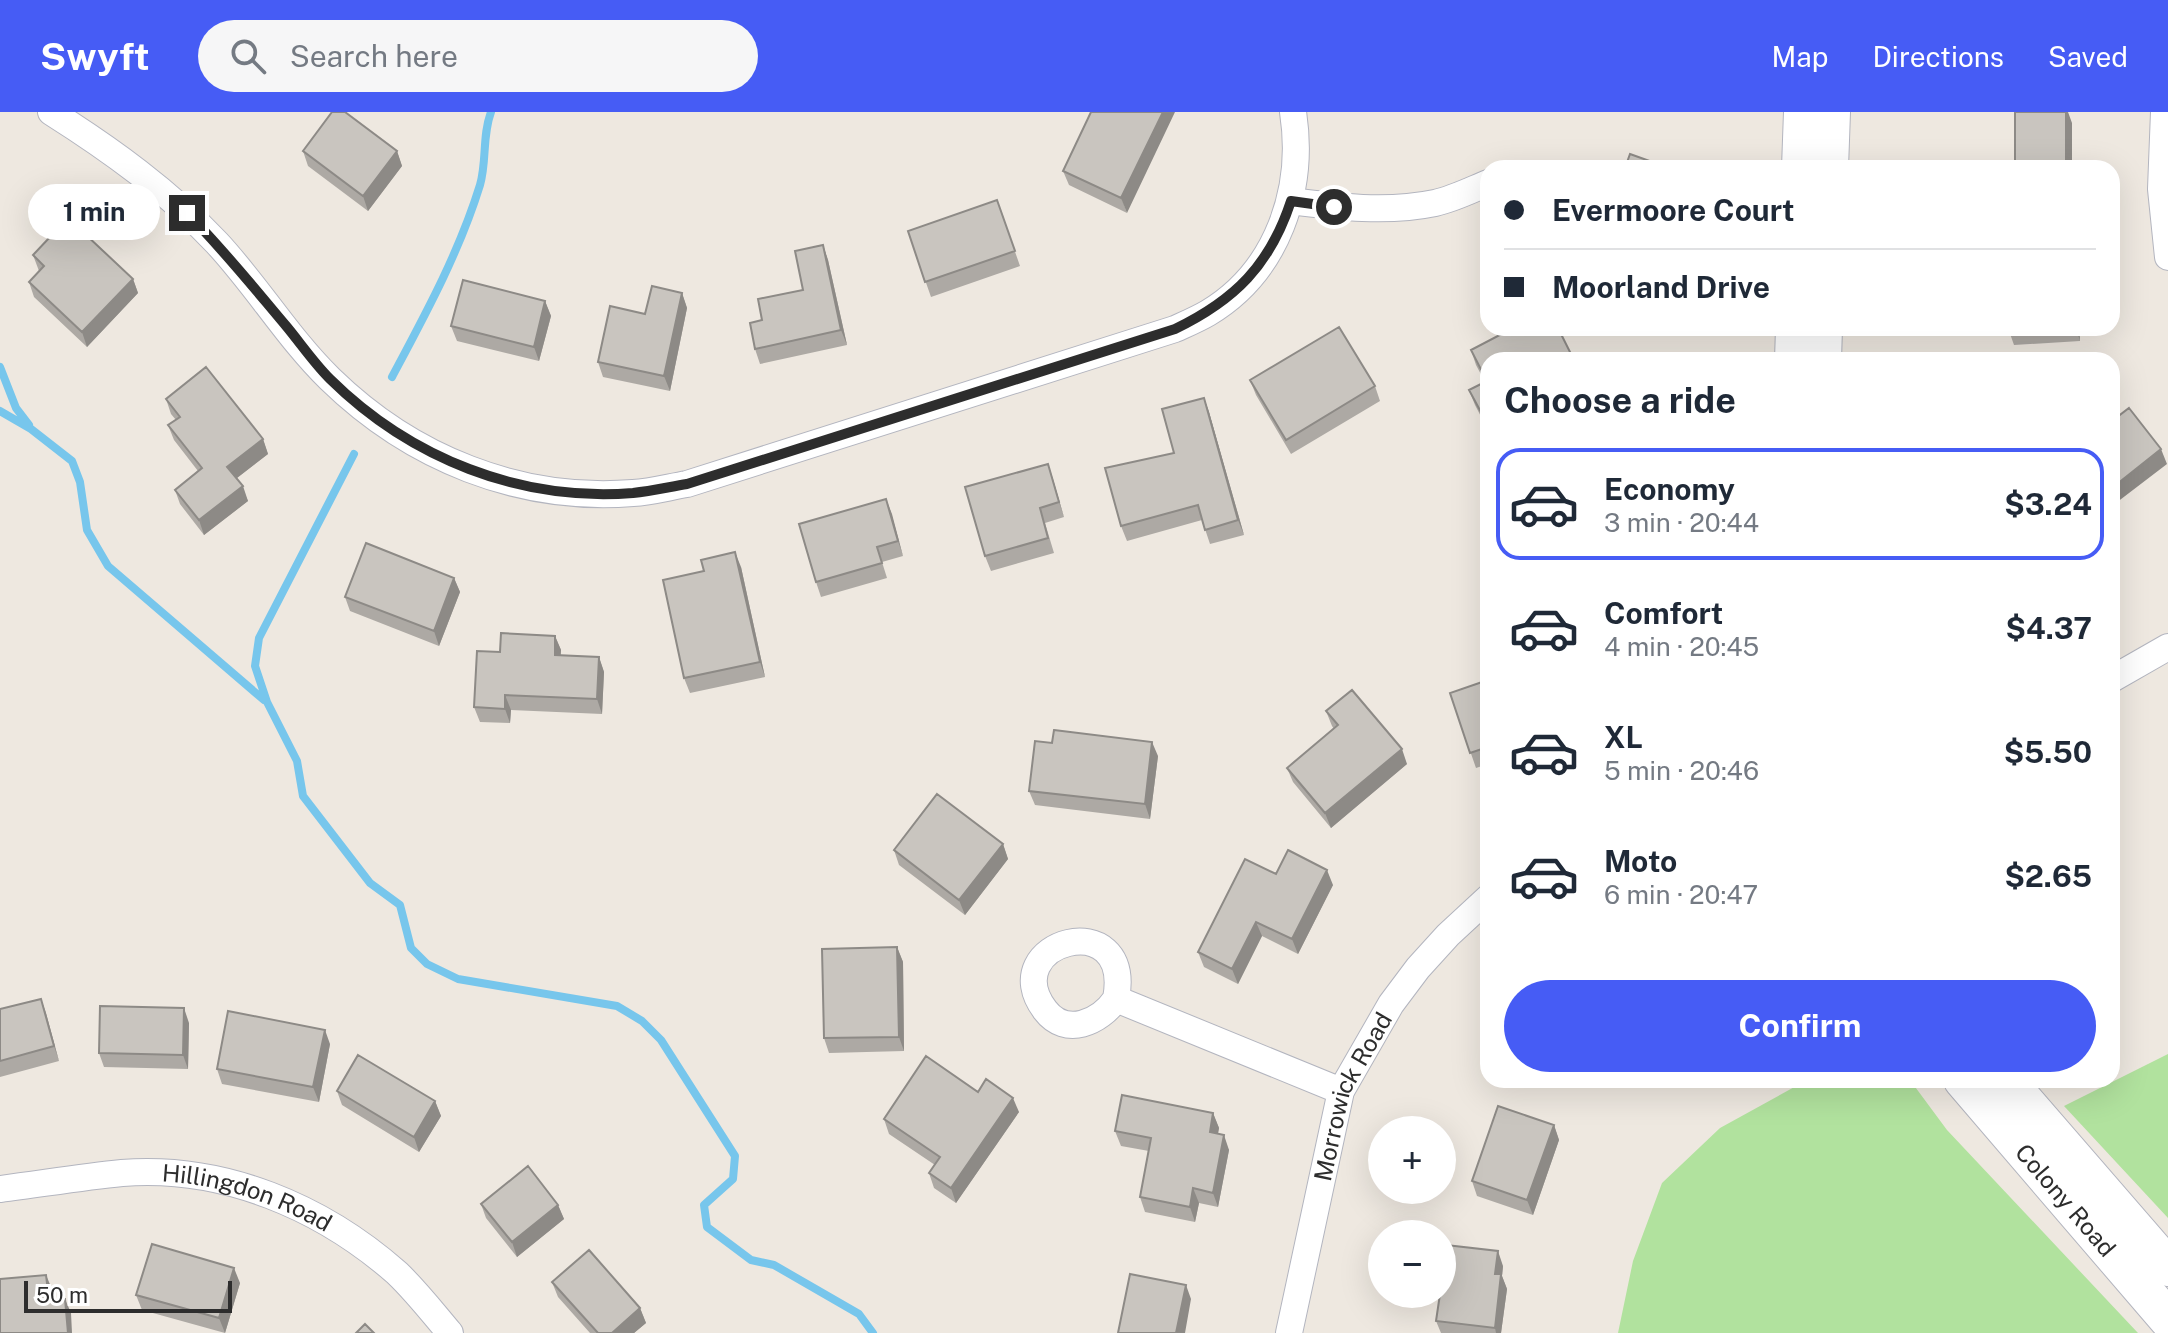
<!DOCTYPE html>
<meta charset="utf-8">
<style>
:root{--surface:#fff;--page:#f6f6f7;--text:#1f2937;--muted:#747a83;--line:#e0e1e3;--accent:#465cf5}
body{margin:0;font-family:"Public Sans",sans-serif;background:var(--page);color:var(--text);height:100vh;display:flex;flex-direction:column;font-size:30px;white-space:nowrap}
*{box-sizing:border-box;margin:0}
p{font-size:26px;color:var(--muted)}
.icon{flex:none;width:44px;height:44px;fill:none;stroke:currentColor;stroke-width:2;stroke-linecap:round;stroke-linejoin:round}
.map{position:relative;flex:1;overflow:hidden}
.details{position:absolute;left:1480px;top:240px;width:640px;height:736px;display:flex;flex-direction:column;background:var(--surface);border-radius:24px;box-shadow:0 8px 32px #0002}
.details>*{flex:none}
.guide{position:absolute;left:1480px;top:48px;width:640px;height:176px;border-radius:24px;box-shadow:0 8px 32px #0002;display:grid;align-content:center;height:176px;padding:0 24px;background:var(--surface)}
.fabs{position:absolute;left:1368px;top:1004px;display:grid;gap:16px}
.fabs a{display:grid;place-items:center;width:88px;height:88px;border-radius:50%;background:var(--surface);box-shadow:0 8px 32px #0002;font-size:40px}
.scale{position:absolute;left:24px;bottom:20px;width:208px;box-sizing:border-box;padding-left:8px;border:4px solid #2d2d2d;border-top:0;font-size:22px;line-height:28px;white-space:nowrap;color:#2d2d2d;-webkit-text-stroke:6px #fff;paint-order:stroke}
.end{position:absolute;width:36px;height:36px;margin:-18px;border:10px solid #2d2d2d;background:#fff;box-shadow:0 0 0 4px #fff}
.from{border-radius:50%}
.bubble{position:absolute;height:56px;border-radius:28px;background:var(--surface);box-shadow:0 8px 32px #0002;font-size:26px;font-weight:700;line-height:56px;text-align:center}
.guide b{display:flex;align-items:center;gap:28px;height:76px;font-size:30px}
.guide b+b{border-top:2px solid var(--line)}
.guide i{width:20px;height:20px;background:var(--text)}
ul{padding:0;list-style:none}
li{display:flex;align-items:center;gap:24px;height:112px;margin:0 16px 12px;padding:0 8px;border:4px solid transparent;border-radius:24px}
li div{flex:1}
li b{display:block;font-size:30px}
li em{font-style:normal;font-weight:700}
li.active{border-color:var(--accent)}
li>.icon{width:72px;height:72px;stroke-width:1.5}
h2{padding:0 24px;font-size:36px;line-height:96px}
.action{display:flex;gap:16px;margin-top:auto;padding:16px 24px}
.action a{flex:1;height:92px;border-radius:48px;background:var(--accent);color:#fff;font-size:32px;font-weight:700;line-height:92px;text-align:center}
header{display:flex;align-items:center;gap:48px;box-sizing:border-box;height:112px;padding:0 40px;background:var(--accent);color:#fff}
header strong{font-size:38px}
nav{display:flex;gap:44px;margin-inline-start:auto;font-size:28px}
.search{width:560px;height:72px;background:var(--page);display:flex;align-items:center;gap:20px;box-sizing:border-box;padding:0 28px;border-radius:44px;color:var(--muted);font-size:30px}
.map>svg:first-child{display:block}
.green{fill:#b1e29e}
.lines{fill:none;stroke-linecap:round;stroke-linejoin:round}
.stream{stroke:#77c6ec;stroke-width:8}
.minor-casing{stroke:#b3b5bf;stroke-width:28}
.secondary-casing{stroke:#b3b5bf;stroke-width:40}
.minor{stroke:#fff;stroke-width:26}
.secondary{stroke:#fff;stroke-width:38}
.wall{fill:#ada9a4}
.shaded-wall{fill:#8d8a86}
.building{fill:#c9c5bf;stroke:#8d8a86;stroke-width:2}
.route{stroke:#2d2d2d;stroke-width:10}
.labels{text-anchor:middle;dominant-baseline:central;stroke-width:6;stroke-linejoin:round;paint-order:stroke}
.street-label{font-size:24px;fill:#2d2d2d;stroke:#fff}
</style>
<header>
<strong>Swyft</strong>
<div class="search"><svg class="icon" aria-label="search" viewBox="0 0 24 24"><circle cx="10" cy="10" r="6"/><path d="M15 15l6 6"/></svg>Search here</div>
<nav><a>Map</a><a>Directions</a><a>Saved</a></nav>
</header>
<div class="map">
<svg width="2168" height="1221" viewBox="0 0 2168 1221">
<rect width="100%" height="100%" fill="#eee8e0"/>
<path class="green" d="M2168,942v164l-104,-112z
M1807,968h103l37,50 191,203h-520l15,-72 29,-78 58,-55z"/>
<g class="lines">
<path class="stream" d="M0,255l16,41 13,17
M392,265c33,-62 67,-124 88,-192 7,-24 2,-49 11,-73
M0,299l31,18 41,32 8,21 7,48 21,36 156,134
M354,342l-95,184 -4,28 12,36 30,59 6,35 67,87 30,22 11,43 16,16 31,15 159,27 25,15 19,19 74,116 -2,23 -29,26 3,22 44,33 23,5 85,49 14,19"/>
<defs>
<g id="minor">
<path d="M51,0c60,38 117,79 166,131 40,43 71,95 113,136 81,79 189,123 303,114 18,-1 36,-6 54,-9l488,-155c11,-5 23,-10 33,-16 70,-42 97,-124 85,-201"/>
<path d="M2164,0l-3,77 7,68"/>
<path d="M1291,89c47,6 96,12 144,2 18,-4 36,-13 53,-20"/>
<path d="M2112,567l56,-32"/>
<path d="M1116,887c-16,23 -50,39 -71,11 -51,-68 89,-107 71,-11l225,92"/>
<path id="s1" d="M0,1077c40,-5 81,-12 122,-16 102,-8 200,34 275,100 19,18 36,40 53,60"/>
<path id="s2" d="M1289,1221l52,-242 50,-87 27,-36 30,-33 40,-37"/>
</g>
<g id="secondary">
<path d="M1801,56l2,-56"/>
<path d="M1829,56l2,-56"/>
<path d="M1794,248l1,-32"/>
<path d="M1822,248l1,-32"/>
<path id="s3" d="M1963,968l205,239"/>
<path d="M2006,968l162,187"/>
</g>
</defs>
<use href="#minor" class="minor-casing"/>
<use href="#secondary" class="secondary-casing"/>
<use href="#minor" class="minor"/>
<use href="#secondary" class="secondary"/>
</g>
<path class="wall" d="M1091,0l36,101 -58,-28 -6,-14z
M303,39h94l5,15 -34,45 -60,-45z
M997,88l23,66 -89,31 -23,-66z
M823,133l5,15 19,85 -87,19 -5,-15 7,-29 41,-30z
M33,143l100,24 5,14 -51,54 -53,-50 -5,-15 10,-11z
M682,181l5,15 -17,83 -67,-14 -5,-15 47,-48z
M545,189l6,15 -12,45 -82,-20 -6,-15z
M2008,216h71l1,13 -66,4z
M1471,238l17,10v70l-13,-25 -6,-15 16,-8 -9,-17z
M1250,268l125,6 5,15 -89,53 -35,-59z
M1204,286l5,14 35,123 -34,9 -8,-24 -75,21 -6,-15 53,-73z
M166,287l97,40 5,15 -31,24 11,23 -44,34 -24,-31 -5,-14 23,-19 -24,-31 -6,-15 8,-5 -5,-6z
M1048,352l16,53 -19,6 9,30 -63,18 -6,-15z
M886,387l17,57 -21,6 5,16 -66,19 -5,-15z
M741,455l24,110 -75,16 -6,-15z
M454,466l6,14 -21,54 -89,-35 -5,-14z
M555,524l6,14 -1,6 39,1 5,15 -2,42 -91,-4 -1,13 -30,-1 -6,-15 26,-55z
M1488,568v84l-12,4 -26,-75z
M1326,599l81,53 -76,64 -38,-46 -6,-14 47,-39 -2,-3z
M1158,644l-8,63 -115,-14 -6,-14z
M1003,732l5,15 -43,56 -66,-50 -5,-15z
M1276,762l57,11 -35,69 -36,-18 -24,48 -34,-17 -6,-15z
M897,835l6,15 1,89 -75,2 -5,-15z
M41,887l18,62 -59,16v-68z
M189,911l-1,46 -84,-2 -5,-14z
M330,932l-11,58 -97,-18 -5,-15z
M337,979l98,10 6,15 -22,36 -77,-47z
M978,980l41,20 -63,91 -22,-15 -5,-15 6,-8 -46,-31 -5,-15z
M1213,1001l6,15 -1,6 11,16 -11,57 -19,-4 -4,19 -50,-10 -5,-15 9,-46 -28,-5 -6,-15z
M1554,1013l5,15 -26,75 -56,-19 -5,-15z
M481,1092l77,1 6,14 -47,38 -31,-39z
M1503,1154l-1,10 5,13 -6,44h-60l-5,-12z
M552,1170l88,26 6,15 -12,10h-44l-32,-36z
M240,1171l-15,50 -83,-23 -6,-15z"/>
<path class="shaded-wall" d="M1163,0h12l-48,101 -6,-15z
M2066,0h2l4,11v45h-6z
M397,39l5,15 -34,45 -5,-15z
M823,133l5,15 19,85 -6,-15z
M133,167l5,14 -51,54 -5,-15z
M682,181l5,15 -17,83 -6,-15z
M545,189l6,15 -12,45 -5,-14z
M2076,216h3l1,13z
M1204,286l5,14 35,123 -6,-15z
M263,327l5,15 -35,27 -6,-14z
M2161,337l6,15 -55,42v-18z
M1048,352l5,15 11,38 -5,-15z
M243,374l5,15 -44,34 -5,-15z
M886,387l6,15 11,42 -5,-15z
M735,440l6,15 24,110 -5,-15z
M454,466l6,14 -21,54 -5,-15z
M555,524l6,14 -1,20 -5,-15z
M599,545l5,15 -2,42 -5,-15z
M505,583l6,15 -1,13 -5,-14z
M1152,630l6,14 -8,63 -5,-15z
M1402,637l5,15 -76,64 -6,-15z
M1003,732l5,15 -43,56 -6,-15z
M1327,758l6,15 -35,69 -6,-15z
M1256,810l6,14 -24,48 -6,-15z
M897,835l6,15 1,89 -5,-14z
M41,887l5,14 13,48 -5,-15z
M184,896l5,15 -1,46 -5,-14z
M325,918l5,14 -11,58 -6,-15z
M1013,986l6,14 -63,91 -5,-15z
M435,989l6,15 -22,36 -5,-15z
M1213,1001l6,15 -4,19 -5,-15z
M1554,1013l5,15 -26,75 -6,-15z
M1224,1023l5,15 -11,57 -5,-14z
M1193,1076l6,15 -4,19 -5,-15z
M558,1093l6,14 -47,38 -5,-15z
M1498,1139l5,15 -1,10 5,13 -6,44h-5l-1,-5v-54z
M234,1156l6,15 -15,50 -6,-15z
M46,1163l6,14 2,26 -5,-15z
M1186,1173l5,14 -6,34h-9z
M65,1187l6,14 1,20h-4z
M640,1196l6,15 -12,10h-22z"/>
<path class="building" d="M332,0h13l52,39 -34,45 -60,-45z
M1091,0h72l-42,86 -58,-27z
M2015,0h51v56h-51z
M1630,42l39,14h-44z
M997,88l18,51 -90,31 -17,-51z
M68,106l65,61 -51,53 -53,-50 15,-16 -11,-11z
M823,133l18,85 -86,19 -5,-26 12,-3 -4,-21 45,-9 -8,-39z
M463,168l82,21 -11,46 -83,-21z
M652,174l30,7 -18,83 -66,-14 12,-56 35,8z
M1339,215l36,59 -89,54 -36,-60z
M1513,216h45l16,32h-86v65l-19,-35 18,-9 -16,-31z
M2008,216h32l-32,2z
M206,255l57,72 -36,28 16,19 -44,34 -24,-30 27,-22 -34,-43 12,-8 -14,-18z
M1204,286l34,122 -33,10 -7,-25 -77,21 -16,-58 69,-15 -12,-44z
M2129,296l32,41 -49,39v-67z
M1048,352l11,38 -19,6 8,30 -63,18 -20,-69z
M886,387l12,42 -21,6 5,16 -66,19 -17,-58z
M366,431l88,35 -20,53 -89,-34z
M735,440l25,110 -76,16 -21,-98 41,-9 -3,-11z
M501,521l54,3v19l44,2 -2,42 -92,-4v14l-31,-2 3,-56 23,1z
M1488,568v67l-18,6 -20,-60z
M1352,578l50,59 -77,64 -38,-45 51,-43 -12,-14z
M1054,618l98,12 -7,62 -116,-13 6,-50 17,2z
M937,682l66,50 -44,56 -65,-50z
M1288,738l39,20 -35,69 -36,-17 -24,47 -34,-17 47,-93 31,15z
M897,835l2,90 -75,1 -2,-89z
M41,887l13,47 -54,15v-52z
M100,894l84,2 -1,47 -84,-2z
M228,899l97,19 -12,57 -96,-18z
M358,943l77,46 -21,36 -77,-46z
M926,944l52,36 8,-13 27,19 -62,90 -22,-15 11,-16 -56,-38z
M1122,983l91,18 -3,19 14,3 -11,58 -20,-5 -3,19 -50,-10 11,-59 -36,-7z
M1498,994l56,19 -27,75 -55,-19z
M528,1054l30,39 -46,37 -31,-38z
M152,1132l82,24 -15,50 -83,-23z
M1446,1133l52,6 -3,23h6l-6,54 -59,-7 4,-27h2v-18z
M589,1138l51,58 -28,25h-14l-46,-51z
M1130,1162l56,11 -10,48h-58z
M46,1163l3,25 16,-1 3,34h-68v-54z
M365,1212l9,9h-18z"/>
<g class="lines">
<path class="route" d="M187,101c36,36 67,75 100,114 14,17 27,36 43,52 80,79 190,123 303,114 18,-2 36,-6 54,-9l488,-155c60,-29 95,-64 116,-128l43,6"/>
</g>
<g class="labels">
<g class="street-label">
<text stroke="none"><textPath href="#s2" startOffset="246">Morrowick Road</textPath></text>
<text stroke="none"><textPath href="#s3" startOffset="158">Colony Road</textPath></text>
<text stroke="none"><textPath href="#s1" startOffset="252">Hillingdon Road</textPath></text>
</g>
</g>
</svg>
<div class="fabs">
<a>+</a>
<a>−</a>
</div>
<div class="scale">50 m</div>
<i class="end from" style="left:1334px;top:95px"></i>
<i class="end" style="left:187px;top:101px"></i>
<div class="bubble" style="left:28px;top:72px;width:132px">1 min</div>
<div class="guide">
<b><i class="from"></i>Evermoore Court</b>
<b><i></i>Moorland Drive</b>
</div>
<section class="details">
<h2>Choose a ride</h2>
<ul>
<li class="active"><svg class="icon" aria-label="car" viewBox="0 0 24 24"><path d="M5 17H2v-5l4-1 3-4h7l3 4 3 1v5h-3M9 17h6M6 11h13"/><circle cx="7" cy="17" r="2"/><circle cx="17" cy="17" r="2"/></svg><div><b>Economy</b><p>3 min · 20:44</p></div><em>$3.24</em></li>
<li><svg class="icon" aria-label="car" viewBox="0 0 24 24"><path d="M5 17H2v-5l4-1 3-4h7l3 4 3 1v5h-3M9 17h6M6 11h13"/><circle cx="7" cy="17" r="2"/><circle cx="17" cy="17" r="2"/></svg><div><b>Comfort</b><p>4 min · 20:45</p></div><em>$4.37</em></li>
<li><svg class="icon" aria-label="car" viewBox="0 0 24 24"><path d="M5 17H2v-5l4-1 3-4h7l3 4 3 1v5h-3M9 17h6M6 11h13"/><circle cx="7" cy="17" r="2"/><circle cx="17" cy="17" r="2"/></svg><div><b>XL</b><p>5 min · 20:46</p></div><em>$5.50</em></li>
<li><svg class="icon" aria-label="car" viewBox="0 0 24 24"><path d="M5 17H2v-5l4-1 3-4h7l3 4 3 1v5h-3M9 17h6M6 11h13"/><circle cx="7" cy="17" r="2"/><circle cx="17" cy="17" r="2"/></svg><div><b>Moto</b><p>6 min · 20:47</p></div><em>$2.65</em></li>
</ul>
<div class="action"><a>Confirm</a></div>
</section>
</div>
